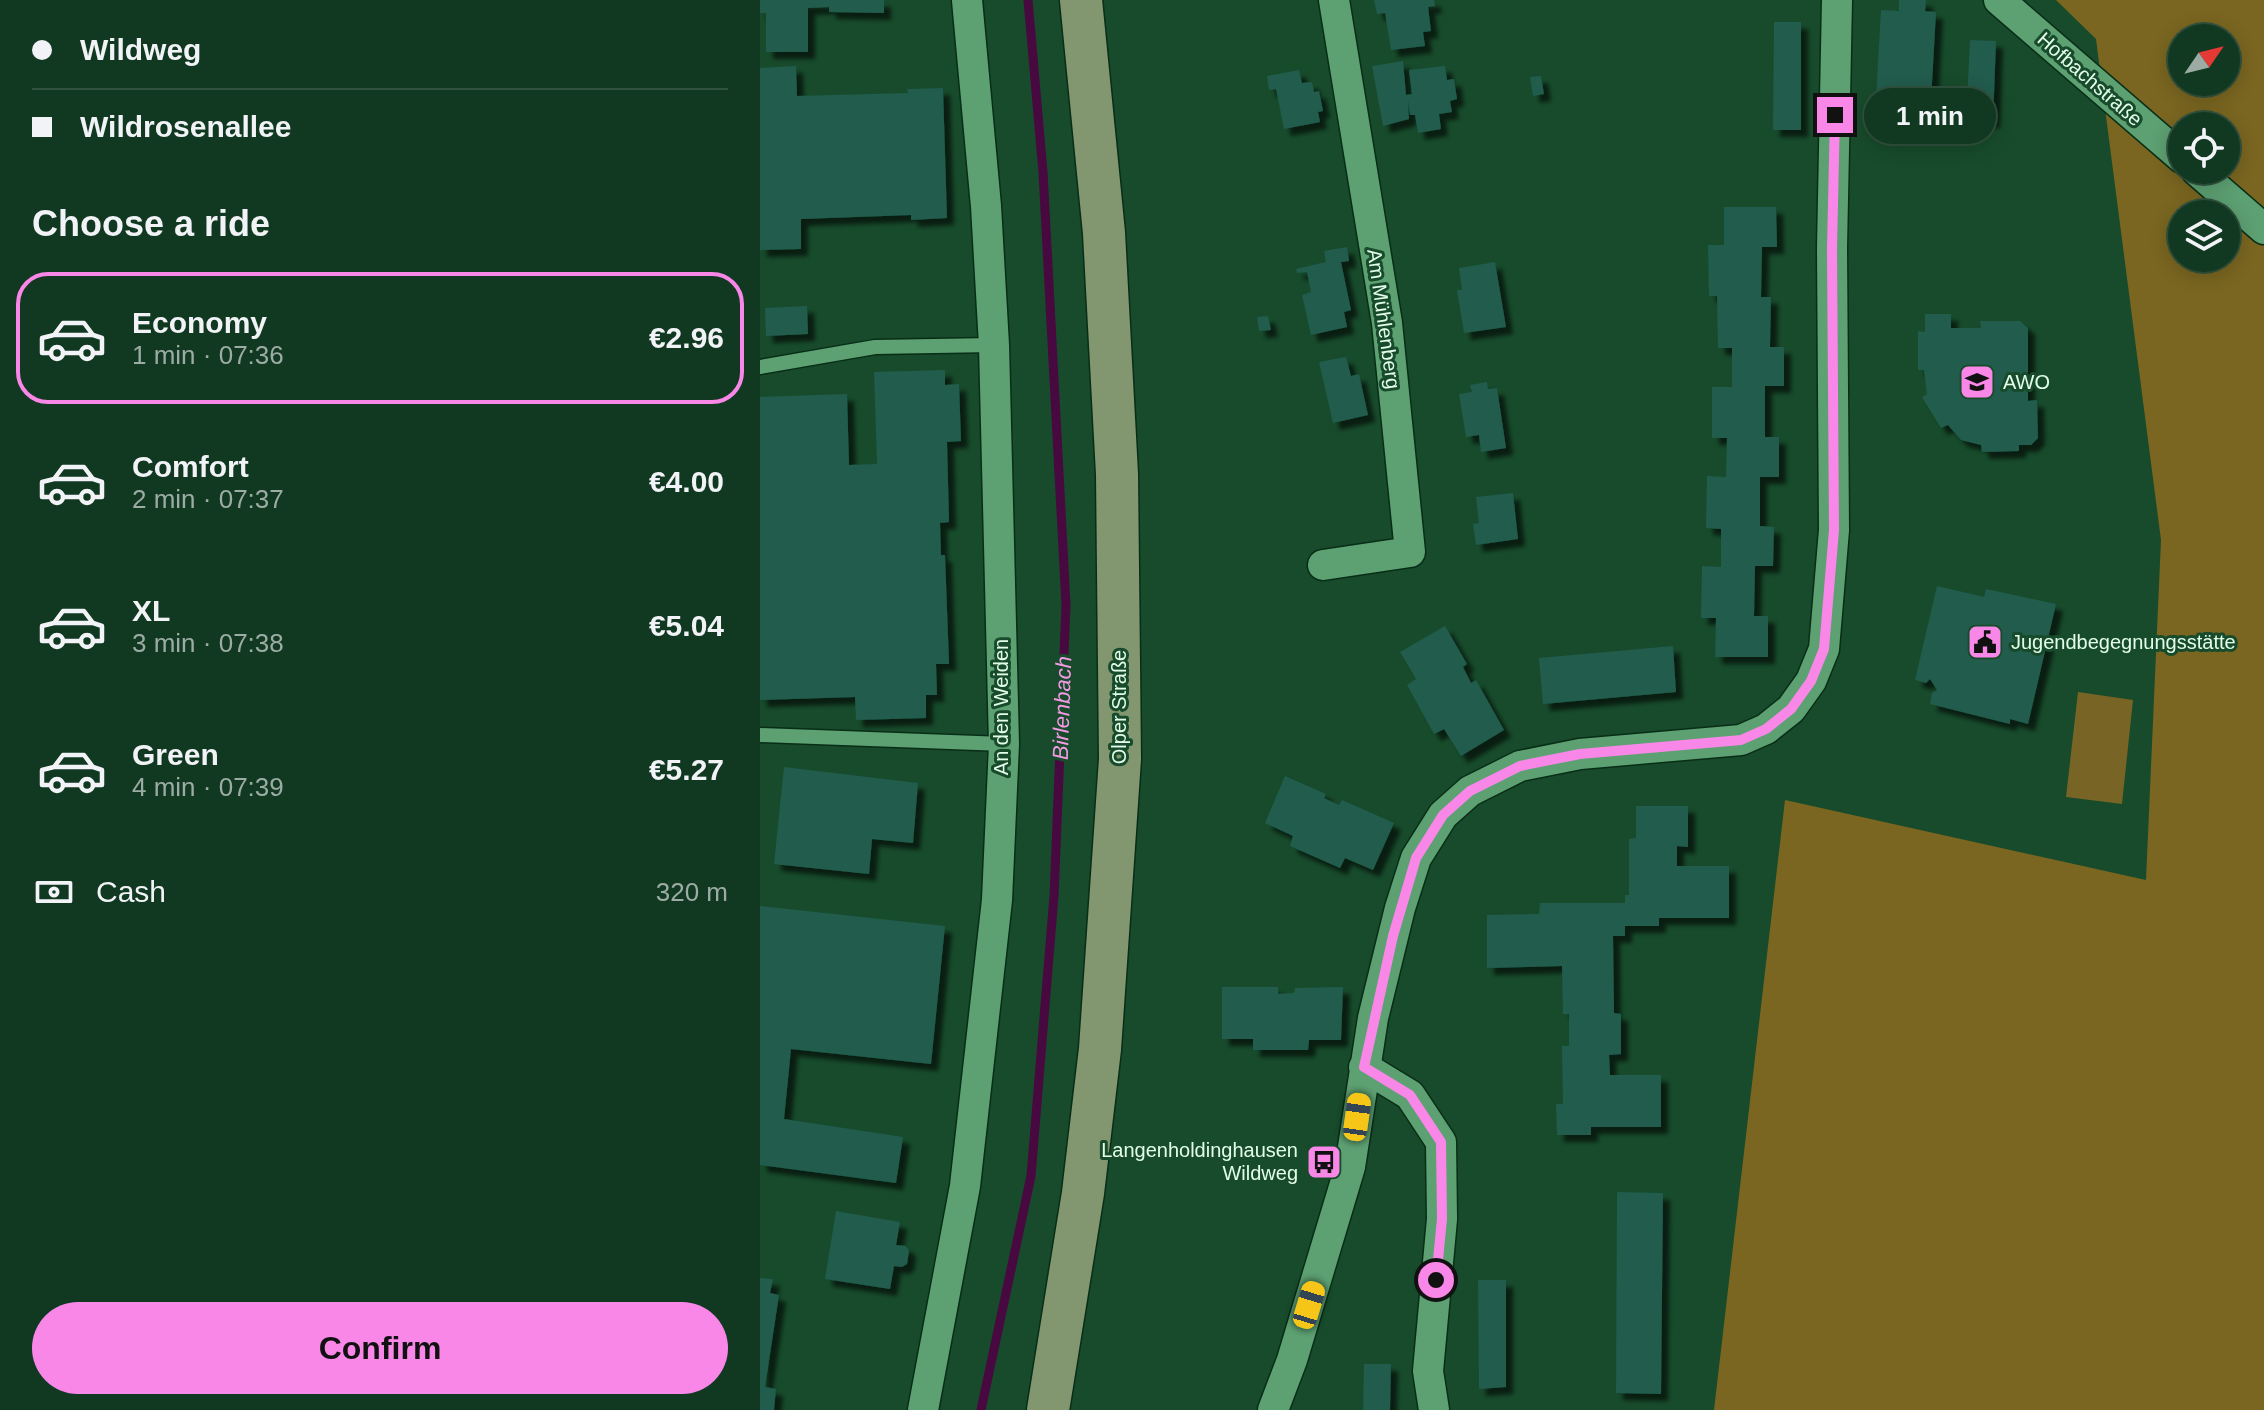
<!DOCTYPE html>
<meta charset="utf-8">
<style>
:root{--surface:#113820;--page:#1a3f29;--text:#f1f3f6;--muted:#9caca5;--line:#30523e;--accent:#f987e8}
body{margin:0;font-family:Helvetica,sans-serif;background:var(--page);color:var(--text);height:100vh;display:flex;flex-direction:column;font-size:30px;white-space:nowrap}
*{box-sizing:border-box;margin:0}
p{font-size:26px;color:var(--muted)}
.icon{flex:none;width:44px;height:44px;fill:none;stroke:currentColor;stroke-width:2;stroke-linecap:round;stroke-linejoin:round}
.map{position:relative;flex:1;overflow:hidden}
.drawer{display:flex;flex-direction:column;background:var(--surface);width:760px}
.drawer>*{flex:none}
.hud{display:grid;align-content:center;height:176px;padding:0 32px;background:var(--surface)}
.needle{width:52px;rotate:55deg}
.fabs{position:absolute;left:1408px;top:24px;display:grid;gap:16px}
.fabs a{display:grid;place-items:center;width:72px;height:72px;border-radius:50%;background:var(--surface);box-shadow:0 4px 20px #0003,0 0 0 2px var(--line);font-size:40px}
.end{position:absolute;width:36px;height:36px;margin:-18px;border:10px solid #f987e8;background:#111;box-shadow:0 0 0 4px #111}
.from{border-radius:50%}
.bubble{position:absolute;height:56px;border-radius:28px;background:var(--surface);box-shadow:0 4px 20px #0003,0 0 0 2px var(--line);font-size:26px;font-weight:600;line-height:56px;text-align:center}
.car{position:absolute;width:24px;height:48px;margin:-24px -12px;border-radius:10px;box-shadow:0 0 6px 2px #0007;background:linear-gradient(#f5c518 24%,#345 0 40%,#f5c518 0 76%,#345 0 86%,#f5c518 0)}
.hud b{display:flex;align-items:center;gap:28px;height:76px;font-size:30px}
.hud b+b{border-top:2px solid var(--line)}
.hud i{width:20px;height:20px;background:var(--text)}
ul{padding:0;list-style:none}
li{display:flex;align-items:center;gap:24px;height:132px;margin:0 16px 12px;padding:0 16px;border:4px solid transparent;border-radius:32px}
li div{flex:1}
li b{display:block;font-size:30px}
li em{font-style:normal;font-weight:600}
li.on{border-color:var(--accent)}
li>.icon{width:72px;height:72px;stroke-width:1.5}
h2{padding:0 32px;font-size:36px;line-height:96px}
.pay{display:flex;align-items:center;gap:20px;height:88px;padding:0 32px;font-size:30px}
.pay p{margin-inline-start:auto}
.cta{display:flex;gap:16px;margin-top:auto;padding:16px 32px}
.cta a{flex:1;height:92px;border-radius:48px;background:var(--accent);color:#111;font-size:32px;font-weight:600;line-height:92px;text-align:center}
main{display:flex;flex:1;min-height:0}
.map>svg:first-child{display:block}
.green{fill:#786525}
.forest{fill:#7a6621;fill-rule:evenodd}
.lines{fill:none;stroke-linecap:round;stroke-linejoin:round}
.stream{stroke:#470940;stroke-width:9}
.building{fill:#205c4d;filter:url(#shadow)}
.service-casing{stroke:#092e18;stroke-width:17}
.minor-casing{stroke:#092e18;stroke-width:33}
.secondary-casing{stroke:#092e18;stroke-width:45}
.service{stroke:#5da072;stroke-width:14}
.minor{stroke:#5da072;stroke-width:30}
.secondary{stroke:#829670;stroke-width:42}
.route{stroke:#f987e8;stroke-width:10}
.labels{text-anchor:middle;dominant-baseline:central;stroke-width:6;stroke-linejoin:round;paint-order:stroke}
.street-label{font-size:20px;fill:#e2fde9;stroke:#174b2b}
.poi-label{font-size:20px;fill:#e2fde9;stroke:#174b2b;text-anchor:start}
.water-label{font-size:22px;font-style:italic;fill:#f49ae5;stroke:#174b2b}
</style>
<main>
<section class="drawer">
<div class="hud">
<b><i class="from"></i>Wildweg</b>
<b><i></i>Wildrosenallee</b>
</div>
<h2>Choose a ride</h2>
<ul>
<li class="on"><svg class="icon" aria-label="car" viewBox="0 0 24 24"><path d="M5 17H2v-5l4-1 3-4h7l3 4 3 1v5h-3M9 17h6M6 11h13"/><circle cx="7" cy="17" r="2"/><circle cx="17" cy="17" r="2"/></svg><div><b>Economy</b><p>1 min · 07:36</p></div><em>€2.96</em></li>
<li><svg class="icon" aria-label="car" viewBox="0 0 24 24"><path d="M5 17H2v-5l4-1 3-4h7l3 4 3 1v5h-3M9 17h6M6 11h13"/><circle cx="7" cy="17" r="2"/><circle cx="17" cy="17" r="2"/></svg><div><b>Comfort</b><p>2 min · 07:37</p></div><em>€4.00</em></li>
<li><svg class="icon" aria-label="car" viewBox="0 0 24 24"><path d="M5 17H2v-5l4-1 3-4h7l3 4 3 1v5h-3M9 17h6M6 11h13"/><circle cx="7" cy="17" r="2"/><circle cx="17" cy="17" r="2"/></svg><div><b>XL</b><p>3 min · 07:38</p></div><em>€5.04</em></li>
<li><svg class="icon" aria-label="car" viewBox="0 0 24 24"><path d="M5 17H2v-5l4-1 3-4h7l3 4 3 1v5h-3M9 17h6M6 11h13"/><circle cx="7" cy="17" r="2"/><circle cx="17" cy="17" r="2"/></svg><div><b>Green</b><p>4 min · 07:39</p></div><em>€5.27</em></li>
</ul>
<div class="pay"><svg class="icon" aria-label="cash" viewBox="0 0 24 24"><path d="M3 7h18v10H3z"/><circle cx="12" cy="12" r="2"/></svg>Cash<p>320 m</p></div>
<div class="cta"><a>Confirm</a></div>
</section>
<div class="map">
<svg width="1504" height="1410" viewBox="0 0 1504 1410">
<defs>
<filter id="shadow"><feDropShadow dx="7" dy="7" stdDeviation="2" flood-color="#0009"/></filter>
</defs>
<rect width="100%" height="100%" fill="#174b2b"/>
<path class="green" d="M1318,692l55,8 -11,104 -56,-7z"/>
<path class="forest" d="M1296,0h208v1410h-550l71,-610 361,80 15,-340 -65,-501zM1422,38h44v44h-44zM1422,126h44v44h-44zM1422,214h44v44h-44z"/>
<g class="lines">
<path class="stream" d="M221,1410l50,-234 23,-280 12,-291 -23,-433 -15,-172"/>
</g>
<path class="building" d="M0,0h124v13l-55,-1v-5l-21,1v44h-42v-39h-6z
M614,0h60l1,6 -7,1 3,24 -8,1 2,14 -34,4 -6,-37 -8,1z
M1139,0h27l-1,11 11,1 -6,106 -55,-1 6,-107 18,1z
M1014,22h27v108h-28z
M1210,40l26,1 -3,80 -27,-1z
M643,61l3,34 6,-1 -3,-24 36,-4 2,14 7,-1 3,20 -7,2 2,11 -13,2 2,15 -23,4 -3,-18h-5l-2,-14 1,18 -26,7 -11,-60z
M36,66l1,30 111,-3 -1,-4 36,-1 4,130 -36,2v-5l-110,4v30l-41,1v-182z
M539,70l3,13 10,-1 2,10 5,-1 4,20 -5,1 2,10 -36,7 -8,-40 -7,1 -2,-14z
M781,76l3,18 -11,2 -3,-19z
M964,207h52l1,40h-15l-1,50h10l-1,50h14v39h-19v51h14v40h-19v49l14,1 -1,39h-18l-1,50h14v41h-53l1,-39h-15l1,-52 19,1v-38l-15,-1 1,-52 19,1 1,-39h-15v-51h20v-39h-14l-1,-52h-8l-1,-51h16z
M587,247l2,14 -8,1 10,48 -7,2 3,15 -36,8 -9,-40 9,-3 -4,-20 -10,1 -1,-4 30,-7 -2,-11z
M735,262l11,65 -42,6 -7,-43h5l-3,-22z
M47,306l1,28 -42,2 -1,-28z
M1165,314h26v14h30l-1,-7h40l8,7v73l9,-1 1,38 -7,7h-12v6l-37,1 -1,-7 -20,-5 -13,-15 -7,3 -19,-31 5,-3 -3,-24h-6v-39l7,1z
M508,316l3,14 -12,1 -2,-14z
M586,357l5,19 8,-2 9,41 -35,8 -14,-61z
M185,370v15l14,-1 2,57 -14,1 2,80 -9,1 1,32h4l4,109h-13l1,31h-11v23l-70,2 -1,-23 -95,3v-303l87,-3 2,71 28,-1 -3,-92z
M727,382l1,7 9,-1 9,60 -25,4 -2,-17 -13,2 -7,-43 13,-2 -2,-7z
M753,493l5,46 -42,6 -3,-21 6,-1 -3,-26z
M1177,586l47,11 2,-8 70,15 -28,120 -18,-5v5l-80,-20 2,-11 5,-3 -7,-11 -4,4 -11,-3z
M685,626l22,38 -4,3 8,16 5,-3 28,50 -43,26 -17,-27 -10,5 -27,-49 9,-6 -16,-27z
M913,646l3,46 -133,12 -4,-46z
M24,767l134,16 -5,60 -41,-4 -3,35 -95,-10z
M525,776l41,18 -2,4 15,7 3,-5 52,23 -21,47 -28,-12 -5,10 -50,-22 3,-10 -28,-13z
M876,806h52v41l-11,-1v20h52v52h-70v8h-34v10h-12l1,77 7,1v40l-12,1 1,20h51v52h-70v8h-34l-1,-31h7l-1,-58h7v-32h-6l-1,-48 -75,2v-53l52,-1 1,-11h85v-8h4v-56l7,-1z
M0,906l185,20 -14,138 -140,-15 -7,70 119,18 -7,46 -136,-18z
M462,987h56v7l16,-1 1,-5 48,-1 -2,53h-32l-1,10h-55v-11h-31z
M857,1192l46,1 -2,201 -45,-1z
M76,1211l64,11 -4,23 10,1 3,5 -2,13 -5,3 -8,-1 -4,23 -65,-10z
M0,1278l13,1 -3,14 9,2 -14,92 11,2 -2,21h-14z
M718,1280h28v107l-27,2z
M604,1364h27l-1,46h-27z"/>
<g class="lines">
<defs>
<path id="service" d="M0,367l115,-20 119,-2
M0,735l244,9"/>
<path id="minor" d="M1239,0l183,158
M1436,170l68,59
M563,565l87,-13 -23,-229 -53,-323
M604,1067l46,28 31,47 1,77 -14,152 6,39
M163,1410l42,-224 32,-286 7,-156 -10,-399 -8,-139 -19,-206
M513,1410l19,-50 58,-193 23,-149 27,-110 16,-50 27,-43 27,-24 50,-25 60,-12 161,-14 25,-11 25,-20 20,-28 13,-32 10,-119 -2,-282 5,-248"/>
<path id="secondary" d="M288,1410l35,-217 17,-144 20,-290 -3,-285 -13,-241 -23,-233"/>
</defs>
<use href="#service" class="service-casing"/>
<use href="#minor" class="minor-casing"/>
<use href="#secondary" class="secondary-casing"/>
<use href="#service" class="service"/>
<use href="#minor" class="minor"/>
<use href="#secondary" class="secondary"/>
</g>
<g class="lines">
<path class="route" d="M676,1280l6,-61 -1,-77 -31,-47 -46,-28 29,-131 23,-78 27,-43 27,-24 50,-25 60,-12 161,-14 25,-11 25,-20 20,-28 13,-32 10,-119 -2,-282 3,-133"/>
</g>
<defs>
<symbol id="school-square" viewBox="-11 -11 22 22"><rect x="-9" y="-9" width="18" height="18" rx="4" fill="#f987e8" stroke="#174b2b"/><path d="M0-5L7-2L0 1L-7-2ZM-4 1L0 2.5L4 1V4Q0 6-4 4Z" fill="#111"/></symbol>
<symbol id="civic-square" viewBox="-11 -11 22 22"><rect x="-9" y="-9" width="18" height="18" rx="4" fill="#f987e8" stroke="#174b2b"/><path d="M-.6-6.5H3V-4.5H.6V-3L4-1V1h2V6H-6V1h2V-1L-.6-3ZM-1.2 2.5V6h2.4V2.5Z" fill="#111"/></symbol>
<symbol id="bus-square" viewBox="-11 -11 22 22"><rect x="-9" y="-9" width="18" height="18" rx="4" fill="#f987e8" stroke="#174b2b"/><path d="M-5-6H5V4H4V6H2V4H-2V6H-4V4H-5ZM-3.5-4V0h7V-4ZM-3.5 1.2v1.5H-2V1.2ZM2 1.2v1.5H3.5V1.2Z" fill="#111"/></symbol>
</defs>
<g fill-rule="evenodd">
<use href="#school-square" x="1197" y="362" width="40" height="40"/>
<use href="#civic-square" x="1205" y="622" width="40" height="40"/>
<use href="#bus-square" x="544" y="1142" width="40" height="40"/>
</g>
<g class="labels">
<g class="street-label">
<text transform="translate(1330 79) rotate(41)">Hofbachstraße</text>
<text transform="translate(624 319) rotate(82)">Am Mühlenberg</text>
<text transform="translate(241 707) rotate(-90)">An den Weiden</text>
<text transform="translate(359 707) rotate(-90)">Olper Straße</text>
</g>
<g class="poi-label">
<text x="1243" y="382">AWO</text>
<text x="1251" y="642">Jugendbegegnungsstätte</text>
<text x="538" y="1150" text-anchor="end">Langenholdinghausen<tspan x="538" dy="23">Wildweg</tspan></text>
</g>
<g class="water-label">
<text transform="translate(302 708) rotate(-88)">Birlenbach</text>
</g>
</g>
</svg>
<div class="fabs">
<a><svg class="needle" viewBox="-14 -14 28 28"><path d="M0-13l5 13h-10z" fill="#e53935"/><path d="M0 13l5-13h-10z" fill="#9caca5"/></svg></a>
<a><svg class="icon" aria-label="locate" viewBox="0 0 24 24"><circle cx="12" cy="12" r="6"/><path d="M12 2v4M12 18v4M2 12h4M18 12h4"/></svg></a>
<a><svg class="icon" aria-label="layers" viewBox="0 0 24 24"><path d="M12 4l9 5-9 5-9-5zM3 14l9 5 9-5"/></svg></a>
</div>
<i class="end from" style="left:676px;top:1280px"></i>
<i class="end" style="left:1075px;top:115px"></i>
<div class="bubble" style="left:1104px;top:88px;width:132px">1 min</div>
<i class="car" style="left:597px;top:1117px;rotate:8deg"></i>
<i class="car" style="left:549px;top:1305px;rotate:17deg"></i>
</div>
</main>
